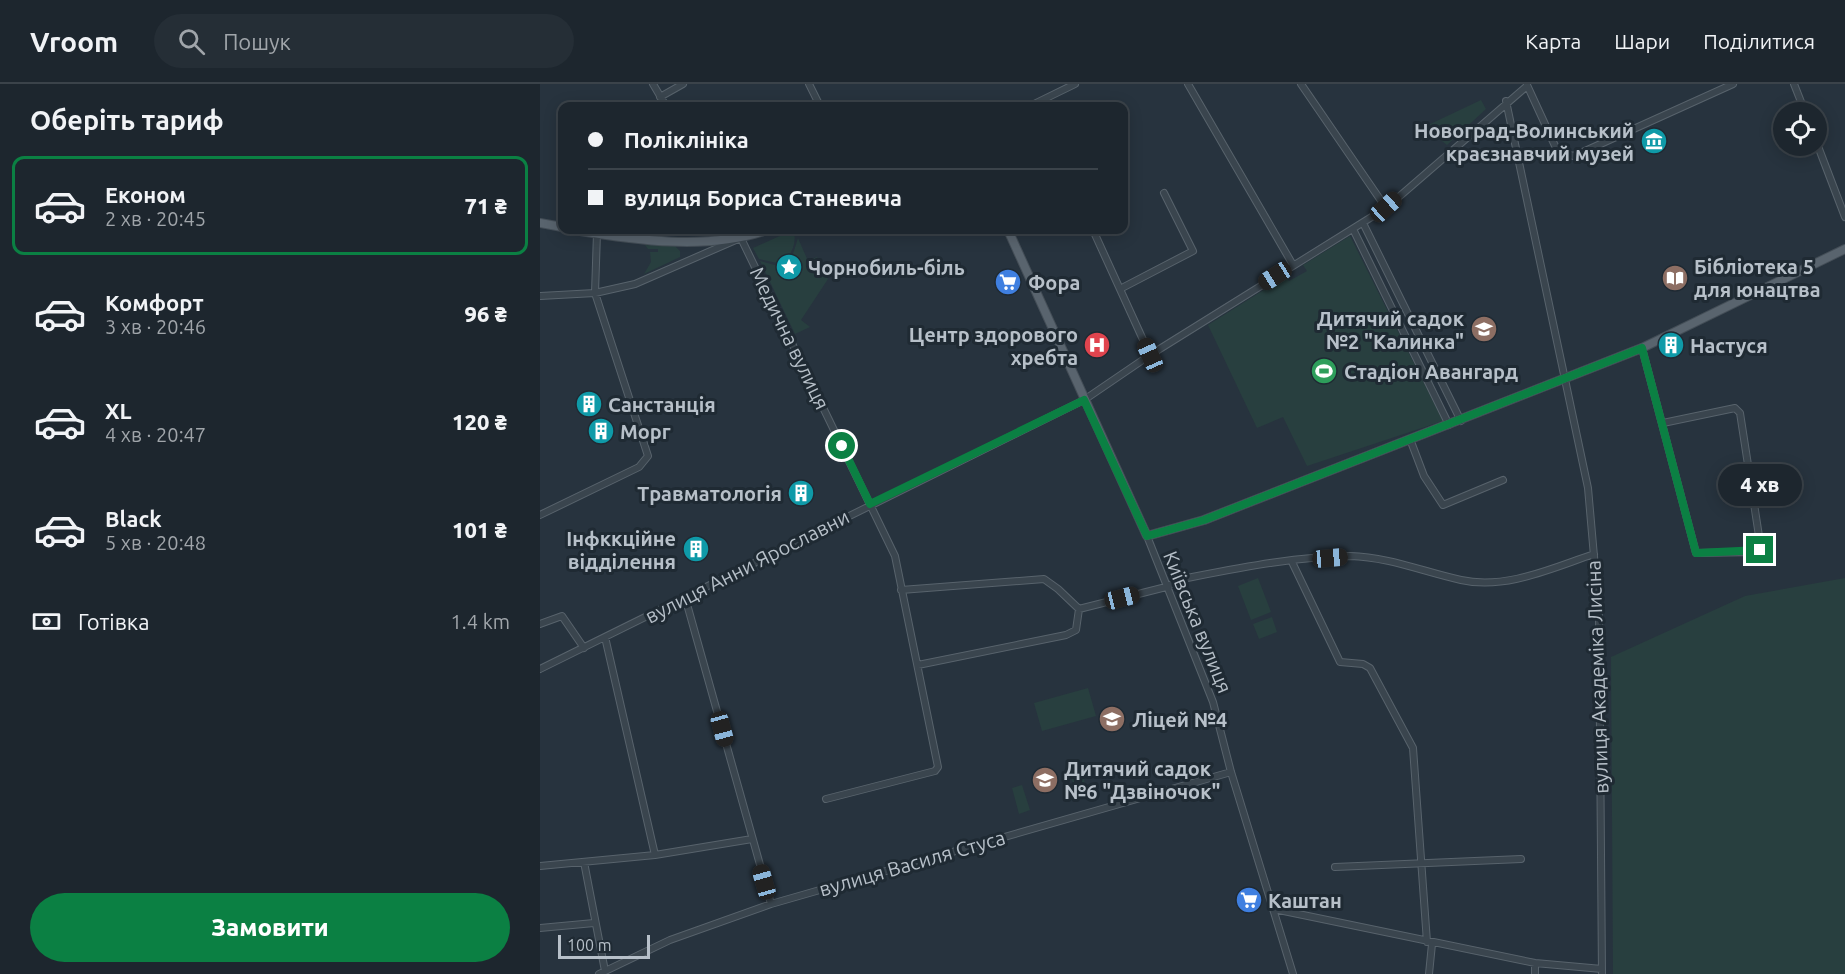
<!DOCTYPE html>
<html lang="uk">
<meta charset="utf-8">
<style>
:root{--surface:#1d262e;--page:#252e36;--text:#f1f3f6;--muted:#a0a5aa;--line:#3b434a;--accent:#0b8043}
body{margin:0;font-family:Ubuntu,sans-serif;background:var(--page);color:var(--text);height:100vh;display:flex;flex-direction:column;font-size:22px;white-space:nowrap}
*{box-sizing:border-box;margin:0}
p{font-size:20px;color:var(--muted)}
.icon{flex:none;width:33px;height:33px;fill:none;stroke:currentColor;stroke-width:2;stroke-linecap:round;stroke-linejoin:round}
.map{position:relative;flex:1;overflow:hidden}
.sheet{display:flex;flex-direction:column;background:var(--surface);width:540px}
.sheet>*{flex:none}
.guide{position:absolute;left:18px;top:18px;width:570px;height:132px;border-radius:12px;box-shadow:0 3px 15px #0003,0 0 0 2px var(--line);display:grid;align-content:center;height:132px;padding:0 30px;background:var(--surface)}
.buttons{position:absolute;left:1233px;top:18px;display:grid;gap:12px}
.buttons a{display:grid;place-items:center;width:54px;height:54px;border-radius:50%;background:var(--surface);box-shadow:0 3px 15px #0003,0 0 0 2px var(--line);font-size:30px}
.scale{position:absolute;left:18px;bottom:15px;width:92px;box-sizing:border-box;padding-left:6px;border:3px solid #b7c0c9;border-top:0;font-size:16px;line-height:21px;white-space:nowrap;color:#b7c0c9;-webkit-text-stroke:4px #1f2a33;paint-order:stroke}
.end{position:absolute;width:27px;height:27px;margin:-14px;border:8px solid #0b8043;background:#fff;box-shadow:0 0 0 3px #fff}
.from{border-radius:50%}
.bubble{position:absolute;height:42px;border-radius:21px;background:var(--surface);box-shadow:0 3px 15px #0003,0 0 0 2px var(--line);font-size:20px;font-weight:800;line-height:42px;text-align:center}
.car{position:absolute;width:18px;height:36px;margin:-18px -9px;border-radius:8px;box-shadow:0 0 4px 2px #0007;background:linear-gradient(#222 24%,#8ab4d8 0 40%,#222 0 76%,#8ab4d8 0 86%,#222 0)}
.guide b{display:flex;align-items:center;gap:21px;height:57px;font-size:22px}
.guide b+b{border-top:2px solid var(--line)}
.guide i{width:15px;height:15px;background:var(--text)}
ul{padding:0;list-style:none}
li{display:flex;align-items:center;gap:18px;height:99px;margin:0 12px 9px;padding:0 18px;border:3px solid transparent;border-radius:12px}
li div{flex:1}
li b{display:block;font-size:22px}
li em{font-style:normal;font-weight:800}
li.selected{border-color:var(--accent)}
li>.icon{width:54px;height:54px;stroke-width:1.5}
h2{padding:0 30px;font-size:27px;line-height:72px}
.pay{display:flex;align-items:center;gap:15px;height:66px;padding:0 30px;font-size:22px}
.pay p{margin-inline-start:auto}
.cta{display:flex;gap:12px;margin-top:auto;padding:12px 30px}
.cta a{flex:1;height:69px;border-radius:36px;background:var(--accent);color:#fff;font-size:24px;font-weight:800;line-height:69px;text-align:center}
header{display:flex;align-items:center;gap:36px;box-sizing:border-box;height:84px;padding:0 30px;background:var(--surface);border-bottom:2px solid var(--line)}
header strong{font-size:28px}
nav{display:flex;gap:33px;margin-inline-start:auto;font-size:21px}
.search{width:420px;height:54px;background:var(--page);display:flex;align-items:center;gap:15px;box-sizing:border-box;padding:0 21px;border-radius:33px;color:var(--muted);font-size:22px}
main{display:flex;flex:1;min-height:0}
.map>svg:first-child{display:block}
.green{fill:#283f3f}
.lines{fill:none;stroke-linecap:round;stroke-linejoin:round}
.minor-casing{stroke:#58636c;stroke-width:8}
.major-casing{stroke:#444e57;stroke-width:10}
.minor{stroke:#3a454e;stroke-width:6}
.major{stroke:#59646e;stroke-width:8}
.route{stroke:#0b8043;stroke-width:8}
.labels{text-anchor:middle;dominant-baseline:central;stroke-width:6;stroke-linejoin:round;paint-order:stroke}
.poi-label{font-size:20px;font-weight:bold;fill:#b7c0c9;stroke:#1f2a33;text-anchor:start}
.street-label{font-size:20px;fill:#b7c0c9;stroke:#1f2a33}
</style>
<header>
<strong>Vroom</strong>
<div class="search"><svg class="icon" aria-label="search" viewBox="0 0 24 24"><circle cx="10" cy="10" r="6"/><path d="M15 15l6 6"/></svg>Пошук</div>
<nav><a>Карта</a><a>Шари</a><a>Поділитися</a></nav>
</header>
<main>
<section class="sheet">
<h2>Оберіть тариф</h2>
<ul>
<li class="selected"><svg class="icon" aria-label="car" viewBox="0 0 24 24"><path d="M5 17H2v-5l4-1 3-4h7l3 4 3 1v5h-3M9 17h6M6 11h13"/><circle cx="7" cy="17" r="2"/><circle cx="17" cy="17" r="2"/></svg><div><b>Економ</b><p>2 хв · 20:45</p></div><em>71 ₴</em></li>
<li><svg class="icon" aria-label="car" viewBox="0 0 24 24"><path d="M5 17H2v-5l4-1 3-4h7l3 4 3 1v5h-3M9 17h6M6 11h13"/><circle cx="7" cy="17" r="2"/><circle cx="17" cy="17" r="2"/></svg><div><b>Комфорт</b><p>3 хв · 20:46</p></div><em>96 ₴</em></li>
<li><svg class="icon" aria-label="car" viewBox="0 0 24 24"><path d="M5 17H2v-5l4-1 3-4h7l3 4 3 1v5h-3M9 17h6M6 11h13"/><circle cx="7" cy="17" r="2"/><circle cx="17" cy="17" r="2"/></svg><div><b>XL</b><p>4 хв · 20:47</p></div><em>120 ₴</em></li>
<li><svg class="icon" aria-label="car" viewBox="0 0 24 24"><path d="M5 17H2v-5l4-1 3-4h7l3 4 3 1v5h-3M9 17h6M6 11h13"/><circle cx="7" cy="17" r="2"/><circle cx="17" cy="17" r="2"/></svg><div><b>Black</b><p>5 хв · 20:48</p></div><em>101 ₴</em></li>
</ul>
<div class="pay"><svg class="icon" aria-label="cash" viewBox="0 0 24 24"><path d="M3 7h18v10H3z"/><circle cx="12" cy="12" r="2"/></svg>Готівка<p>1.4 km</p></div>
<div class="cta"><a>Замовити</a></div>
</section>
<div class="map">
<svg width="1305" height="890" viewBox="0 0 1305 890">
<rect width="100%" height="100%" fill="#27333e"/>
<path class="green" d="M941,16l5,9 -39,36 -23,-18z
M253,146c5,13 -2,25 -11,34l-23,-5 -6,-11z
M810,152l93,185 -136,45 -24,-49 -26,11 -49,-103 78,-49 3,5 18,-10 -4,-6z
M258,154l10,23 9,-4 11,22 -27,41 9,7 -15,7 -35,-73 22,6 3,6 6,1 6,-9 -6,-5z
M105,161l30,1 5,5v6l-36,17 7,-12 -1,-10h8v-3h-10z
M718,494l13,34 -20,8 -13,-34z
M1305,494v396h-232l-2,-317 134,-61z
M732,533l5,15 -18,7 -6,-15z
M548,604l8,28 -54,15 -8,-28z
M542,689l7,24 -11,3 -7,-24z
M482,701l8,25 -11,4 -7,-26z"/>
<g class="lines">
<defs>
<path id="minor" d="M113,0l13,22
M269,0l11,22
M648,0l105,181
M761,0l85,124
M1254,0l11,28
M987,1l29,63 5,5 13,3 159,-72
M120,13l23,-13
M966,17l82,387 11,125 3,361
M490,22l45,-22
M1276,57l29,76
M823,139l98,198
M813,145l96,196
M197,146l158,326 43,211 -3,4 -109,28
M553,146l57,125
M580,205l73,-38 -29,-58
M0,212l55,-3 40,-9 103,-45
M1102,264l54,205 61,-1 4,-3 -21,-136 -5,-5 -72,15
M870,355l14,37 19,29 60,-25
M0,431l99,-48 9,-11 -53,-163 2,-60
M607,452l66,166 18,70 62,202
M752,478l48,100 23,2 7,4 43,80 14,194
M361,506l143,-11 14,10 21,20 -3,21 -10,5 -148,30
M145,513l86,307
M539,525l87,-22 16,-8c52,-10 115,-23 168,-23 39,1 74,16 111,24 45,10 91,-12 133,-26
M0,540l22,-8 22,32
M65,553l50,218
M0,585l544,-269 66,-45 236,-147 141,-122
M44,778l21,109
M0,782l115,-11 97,-16
M795,783l186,-8
M734,825l261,54 67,6
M0,844l54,-5
M59,890l71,-34 101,-36 460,-132
M889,890l3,-30
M995,890v-11"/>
<path id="major" d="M0,139l22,4
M34,146c61,10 133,21 193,0
M468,146l139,306 57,-16 438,-172 203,-99"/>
</defs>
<use href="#minor" class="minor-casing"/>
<use href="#major" class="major-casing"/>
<use href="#minor" class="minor"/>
<use href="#major" class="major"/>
</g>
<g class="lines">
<path class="route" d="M302,362l28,58 214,-104 63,136 57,-16 438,-172 54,205 64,-3"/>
</g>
<defs>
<symbol id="museum-disc" viewBox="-11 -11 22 22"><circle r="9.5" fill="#0f9aa8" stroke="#1f2a33"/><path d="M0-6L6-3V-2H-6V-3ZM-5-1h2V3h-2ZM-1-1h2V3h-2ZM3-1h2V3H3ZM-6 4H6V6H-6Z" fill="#fff"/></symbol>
<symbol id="sight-disc" viewBox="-11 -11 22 22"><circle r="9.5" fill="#0f9aa8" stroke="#1f2a33"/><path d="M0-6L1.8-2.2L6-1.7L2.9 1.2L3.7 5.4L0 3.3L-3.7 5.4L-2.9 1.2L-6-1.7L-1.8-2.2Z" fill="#fff"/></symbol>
<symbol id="library-disc" viewBox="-11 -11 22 22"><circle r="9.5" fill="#8d6e63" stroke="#1f2a33"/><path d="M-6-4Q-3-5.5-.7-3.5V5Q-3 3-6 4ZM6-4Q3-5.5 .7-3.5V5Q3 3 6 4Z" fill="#fff"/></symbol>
<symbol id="supermarket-disc" viewBox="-11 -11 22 22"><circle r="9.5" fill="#3f7fe0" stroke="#1f2a33"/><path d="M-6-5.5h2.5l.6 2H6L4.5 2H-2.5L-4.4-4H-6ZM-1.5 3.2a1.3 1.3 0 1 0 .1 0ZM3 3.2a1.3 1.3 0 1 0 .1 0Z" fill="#fff"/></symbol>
<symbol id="school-disc" viewBox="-11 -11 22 22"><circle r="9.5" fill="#8d6e63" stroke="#1f2a33"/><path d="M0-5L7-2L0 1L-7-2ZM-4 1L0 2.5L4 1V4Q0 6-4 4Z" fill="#fff"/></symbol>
<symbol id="hospital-disc" viewBox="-11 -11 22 22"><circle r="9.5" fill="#e0444e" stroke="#1f2a33"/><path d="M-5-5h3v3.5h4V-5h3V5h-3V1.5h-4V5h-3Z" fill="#fff"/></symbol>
<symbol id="building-disc" viewBox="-11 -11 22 22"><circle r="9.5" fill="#0f9aa8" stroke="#1f2a33"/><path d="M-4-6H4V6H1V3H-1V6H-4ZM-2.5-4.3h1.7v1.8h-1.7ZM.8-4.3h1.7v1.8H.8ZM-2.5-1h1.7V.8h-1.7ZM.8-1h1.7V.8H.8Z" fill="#fff"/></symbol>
<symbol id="stadium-disc" viewBox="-11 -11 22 22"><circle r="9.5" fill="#2e9e5b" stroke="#1f2a33"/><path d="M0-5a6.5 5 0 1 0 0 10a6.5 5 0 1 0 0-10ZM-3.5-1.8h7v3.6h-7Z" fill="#fff"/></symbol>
</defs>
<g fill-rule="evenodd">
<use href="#museum-disc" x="1099" y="42" width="30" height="30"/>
<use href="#sight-disc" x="234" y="168" width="30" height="30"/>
<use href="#library-disc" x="1120" y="179" width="30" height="30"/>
<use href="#supermarket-disc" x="453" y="183" width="30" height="30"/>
<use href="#school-disc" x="929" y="230" width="30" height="30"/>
<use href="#hospital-disc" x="542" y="246" width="30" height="30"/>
<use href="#building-disc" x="1116" y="246" width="30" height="30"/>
<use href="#stadium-disc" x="769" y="272" width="30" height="30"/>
<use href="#building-disc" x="34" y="305" width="30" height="30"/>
<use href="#building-disc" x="46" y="332" width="30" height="30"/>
<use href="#building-disc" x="246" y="394" width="30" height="30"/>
<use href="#building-disc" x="141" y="450" width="30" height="30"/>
<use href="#school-disc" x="557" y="620" width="30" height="30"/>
<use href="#school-disc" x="490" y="681" width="30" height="30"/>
<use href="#supermarket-disc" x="694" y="801" width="30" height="30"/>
</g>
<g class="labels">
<g class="poi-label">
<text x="1094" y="46" text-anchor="end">Новоград-Волинський<tspan x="1094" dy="23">краєзнавчий музей</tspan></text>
<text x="1154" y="182">Бібліотека 5<tspan x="1154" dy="23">для юнацтва</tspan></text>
<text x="268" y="183">Чорнобиль-біль</text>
<text x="488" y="198">Фора</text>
<text x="924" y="234" text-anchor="end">Дитячий садок<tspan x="924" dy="23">№2 "Калинка"</tspan></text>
<text x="538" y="250" text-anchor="end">Центр здорового<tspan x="538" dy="23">хребта</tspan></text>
<text x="1150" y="261">Настуся</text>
<text x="804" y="287">Стадіон Авангард</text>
<text x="68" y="320">Санстанція</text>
<text x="80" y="347">Морг</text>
<text x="242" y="409" text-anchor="end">Травматологія</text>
<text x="136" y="454" text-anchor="end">Інфккційне<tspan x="136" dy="23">відділення</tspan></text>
<text x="592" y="635">Ліцей №4</text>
<text x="524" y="684">Дитячий садок<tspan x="524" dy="23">№6 "Дзвіночок"</tspan></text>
<text x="728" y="816">Каштан</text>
</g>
<g class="street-label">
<text transform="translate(250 254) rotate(64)">Медична вулиця</text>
<text transform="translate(207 482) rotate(-27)">вулиця Анни Ярославни</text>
<text transform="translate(658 538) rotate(68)">Київська вулиця</text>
<text transform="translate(1057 593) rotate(-92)">вулиця Академіка Лисіна</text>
<text transform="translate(372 779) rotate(-16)">вулиця Василя Стуса</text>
</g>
</g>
</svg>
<div class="buttons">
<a><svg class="icon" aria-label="locate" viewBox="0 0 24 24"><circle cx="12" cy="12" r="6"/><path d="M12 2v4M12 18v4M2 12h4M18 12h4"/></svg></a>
</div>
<div class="scale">100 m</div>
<i class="end from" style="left:302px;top:362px"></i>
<i class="end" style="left:1220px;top:466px"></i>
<div class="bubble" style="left:1178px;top:380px;width:84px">4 хв</div>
<i class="car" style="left:846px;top:123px;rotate:48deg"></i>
<i class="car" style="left:735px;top:192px;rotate:238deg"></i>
<i class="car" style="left:610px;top:271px;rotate:336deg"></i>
<i class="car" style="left:790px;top:474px;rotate:85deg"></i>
<i class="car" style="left:582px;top:514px;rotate:76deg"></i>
<i class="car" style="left:182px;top:645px;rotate:165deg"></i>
<i class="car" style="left:224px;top:798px;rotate:344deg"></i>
<div class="guide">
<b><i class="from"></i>Поліклініка</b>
<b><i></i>вулиця Бориса Станевича</b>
</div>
</div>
</main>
